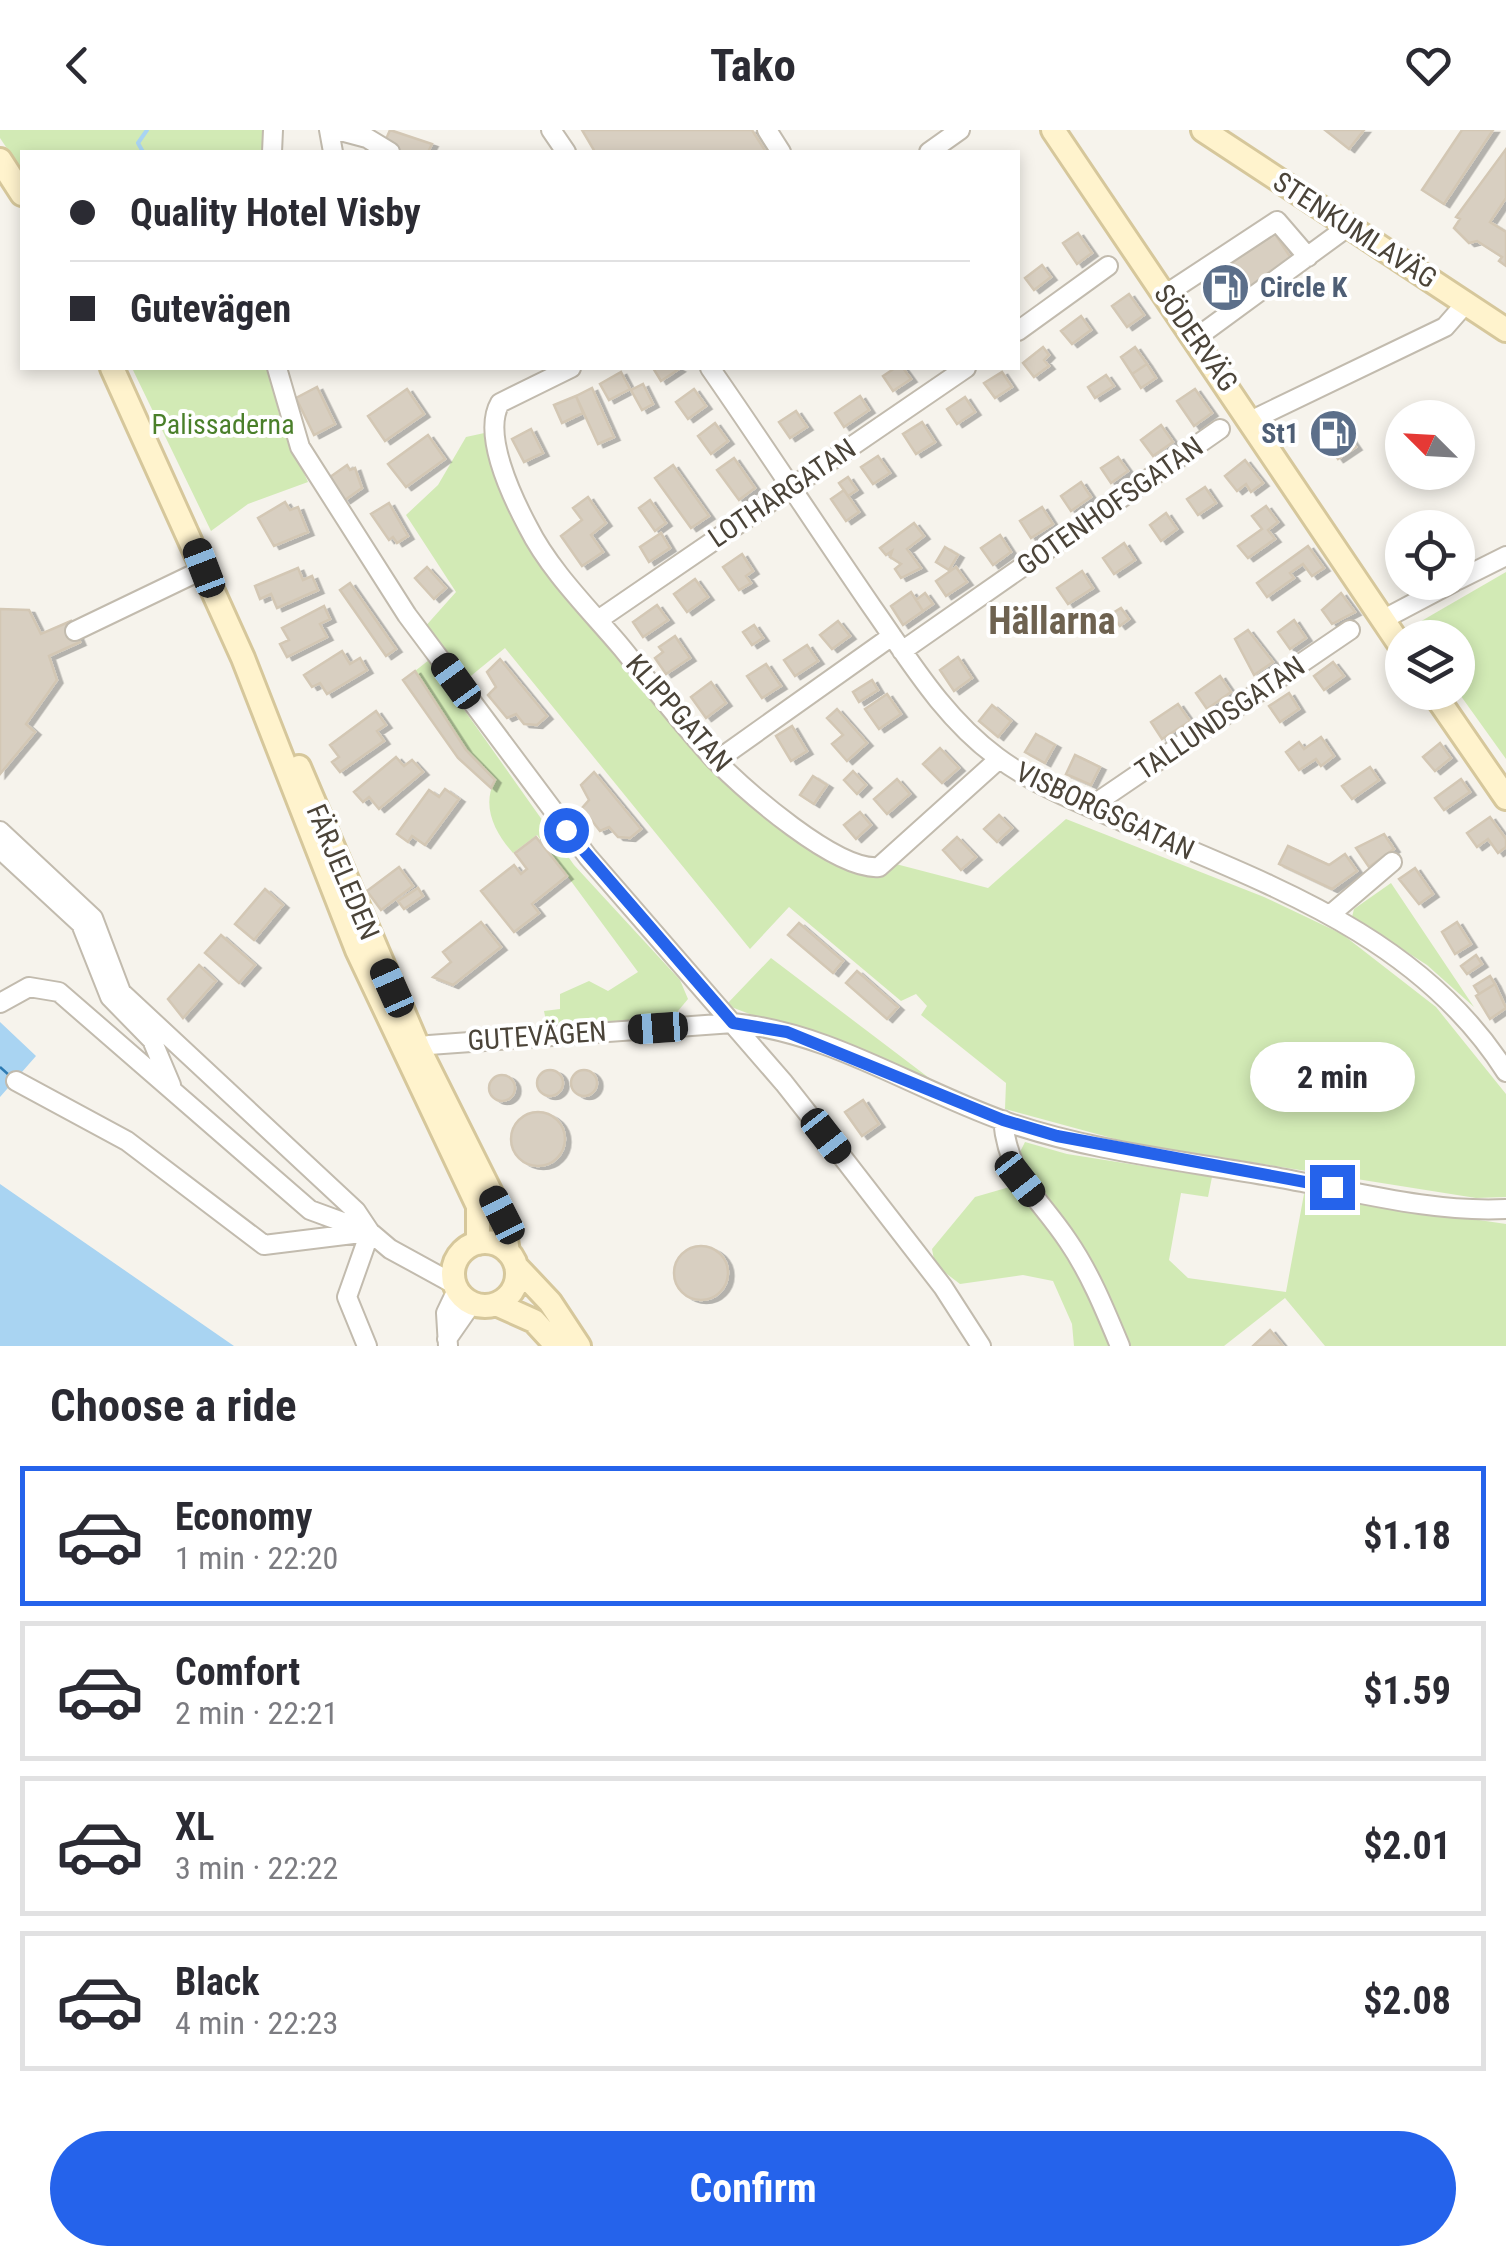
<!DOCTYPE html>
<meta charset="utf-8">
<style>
:root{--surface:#fff;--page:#f7f7f7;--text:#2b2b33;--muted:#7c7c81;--line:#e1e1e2;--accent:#2563eb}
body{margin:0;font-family:"Roboto Condensed",sans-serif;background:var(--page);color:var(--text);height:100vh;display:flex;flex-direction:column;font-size:38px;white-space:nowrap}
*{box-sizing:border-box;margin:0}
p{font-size:32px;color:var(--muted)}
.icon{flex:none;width:55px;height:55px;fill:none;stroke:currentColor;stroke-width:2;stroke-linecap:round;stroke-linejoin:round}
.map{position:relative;height:1216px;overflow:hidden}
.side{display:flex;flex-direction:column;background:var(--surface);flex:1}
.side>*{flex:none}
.top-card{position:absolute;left:20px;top:20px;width:1000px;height:220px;border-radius:0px;box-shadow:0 5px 15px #0003;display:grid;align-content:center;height:220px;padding:0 50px;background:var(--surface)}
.needle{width:65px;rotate:294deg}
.fabs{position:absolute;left:1385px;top:270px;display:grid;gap:20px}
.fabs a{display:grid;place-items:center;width:90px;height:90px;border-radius:50%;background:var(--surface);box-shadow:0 5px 15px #0003;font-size:50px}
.end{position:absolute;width:45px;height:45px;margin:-22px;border:12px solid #2563eb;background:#fff;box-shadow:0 0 0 5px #fff}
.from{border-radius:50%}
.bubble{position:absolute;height:70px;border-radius:35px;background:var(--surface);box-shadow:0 5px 15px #0003;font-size:32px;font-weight:700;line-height:70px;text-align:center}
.car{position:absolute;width:30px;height:60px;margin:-30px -15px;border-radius:12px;box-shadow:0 0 8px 2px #0007;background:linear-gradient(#222 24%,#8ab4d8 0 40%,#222 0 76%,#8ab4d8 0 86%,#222 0)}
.top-card b{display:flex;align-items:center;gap:35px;height:95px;font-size:38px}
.top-card b+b{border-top:2px solid var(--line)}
.top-card i{width:25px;height:25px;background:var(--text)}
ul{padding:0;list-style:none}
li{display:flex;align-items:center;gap:30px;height:140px;margin:0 20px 15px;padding:0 30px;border:5px solid var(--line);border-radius:0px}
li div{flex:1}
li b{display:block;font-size:38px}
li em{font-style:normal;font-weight:700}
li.current{border-color:var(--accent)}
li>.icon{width:90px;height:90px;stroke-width:1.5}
h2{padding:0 50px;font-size:45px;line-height:120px}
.action{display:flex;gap:20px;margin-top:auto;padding:20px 50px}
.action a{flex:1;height:115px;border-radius:60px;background:var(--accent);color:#fff;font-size:40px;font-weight:700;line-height:115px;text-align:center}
header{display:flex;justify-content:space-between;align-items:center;height:130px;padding:0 50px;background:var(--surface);font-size:45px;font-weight:700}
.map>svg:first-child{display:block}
.green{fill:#d2eab5}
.water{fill:#a9d4f2}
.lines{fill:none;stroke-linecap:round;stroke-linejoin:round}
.stream{stroke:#a9d4f2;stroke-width:4}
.ferry{stroke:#2e7ab2;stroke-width:2.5;stroke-dasharray:12 10;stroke-linecap:butt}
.building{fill:#d8cfc1;stroke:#d3c7b4;stroke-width:2.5;filter:url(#shadow)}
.street-casing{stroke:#c2bbae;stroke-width:22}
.secondary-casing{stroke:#d6c79b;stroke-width:28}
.street{stroke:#fff;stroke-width:18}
.secondary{stroke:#fff3cd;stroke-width:22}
.route{stroke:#2563eb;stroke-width:12}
.labels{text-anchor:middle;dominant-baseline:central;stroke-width:8;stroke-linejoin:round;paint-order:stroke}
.street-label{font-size:28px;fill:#4b4439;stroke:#fff}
.service-label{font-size:28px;font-weight:bold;fill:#4e5e75;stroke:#fff;text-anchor:start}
.park-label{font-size:28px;fill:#4a7f2a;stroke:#fff}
.district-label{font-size:38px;font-weight:bold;fill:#6e6250;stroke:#fff}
</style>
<header><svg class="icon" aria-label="back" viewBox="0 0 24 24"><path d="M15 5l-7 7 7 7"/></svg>Tako<svg class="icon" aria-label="heart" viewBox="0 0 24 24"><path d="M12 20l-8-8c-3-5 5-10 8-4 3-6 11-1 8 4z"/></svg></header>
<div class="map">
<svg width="1506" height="1216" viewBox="0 0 1506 1216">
<defs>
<filter id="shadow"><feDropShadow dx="5.5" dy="3" stdDeviation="0" flood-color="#0004"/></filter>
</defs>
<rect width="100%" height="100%" fill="#f6f3ec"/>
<path class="green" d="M0,0h266l-1,22h-243v19l-22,-33z
M132,238h136l13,54 27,60 -60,22 -37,27z
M489,302l7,29c64,108 128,217 216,308 42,43 97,76 150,105l30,-11 96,25 78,-69 198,78 78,37 94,73 70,87v103l-30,1 -346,-55 -125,-34 1,-26 -85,-68 6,-9 -11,-12 -15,7 -112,-94 -39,42 -245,-301 -44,36 -38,-55 33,-37 -50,-77 32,-30 28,-48z
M1506,442v187l-48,-67v-54l-39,-1 -8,-10z
M429,530l145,205 106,115 8,19 -15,18 -126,9 -3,-15 16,-2v-15l29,-13 19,10 30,-19 -101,-137 -24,18c-18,-20 -32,-47 -18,-73l-29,-30 -51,-79z
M1391,753l83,124 -47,-42 -75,-48 2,-8z
M771,828l170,129 -215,-82z
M1025,1012l42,12 145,23 -4,20 -27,-4 -12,67 19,18 98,14 18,-98 202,30v122h-181l-40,-48 -61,48h-150l-2,-22 -19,-43 -30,-6 -63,9 -25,-19 -3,-16 43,-52 38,-11 10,-17 -3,-17z"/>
<path class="water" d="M0,892l36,34 -36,41z
M0,1054l234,162h-234z"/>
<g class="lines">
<path class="stream" d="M143,22l-5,-9 9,-13"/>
<path class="ferry" d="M0,937l10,9"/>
</g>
<path class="building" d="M390,0l42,14 -4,8h-31l-14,-6z
M582,0h170l14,22h-171z
M1325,0h39l-15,19z
M1462,0h31l-49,74 -22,-14z
M1506,19v49l-16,24 16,10v34l-7,-5 3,-4 -25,-16 -8,2 -15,-15 6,-9 -4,-2z
M1078,103l14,20 -15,11 -14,-21z
M1275,104l16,24 -71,54 -19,-29z
M1042,135l9,12 -17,13 -9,-12z
M1129,164l15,21 -17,12 -15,-21z
M1081,186l10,14 -19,14 -11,-13z
M1043,217l6,8 -5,5 5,6 -15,11 -11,-14z
M1135,217l12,17 -15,10 -11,-17z
M1147,234l9,14 -15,10 -9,-14z
M653,238h24l2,1 -18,12z
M895,238h8l8,11 -18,12 -10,-15z
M621,242l9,17 -21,11 -9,-16z
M1002,242l10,15 -17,11 -11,-15z
M1106,245l8,11 -19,12 -7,-11z
M643,254l10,20 -11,6 -11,-20z
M317,257l18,37 -21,11 -18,-37z
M592,258l22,49 -16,7 -22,-48z
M407,259l17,25 -39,27 -17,-25z
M694,259l12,17 -18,13 -12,-17z
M1195,259l17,24 -18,13 -17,-25z
M576,266l7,17 -21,10 -8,-18z
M860,266l9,14 -25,17 -9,-14z
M965,267l10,15 -18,12 -10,-15z
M796,281l11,16 -17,11 -11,-16z
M1332,282l24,35 -18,12 -24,-34z
M922,292l13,20 -19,12 -13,-20z
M715,293l13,18 -17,13 -13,-18z
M1161,295l12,17 -20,14 -12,-16z
M531,299l12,24 -19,9 -12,-23z
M428,305l17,24 -39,28 -18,-23z
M878,326l12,17 -17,11 -12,-17z
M1118,327l10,14 -17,12 -10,-15z
M734,328l21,30 -16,12 -22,-30z
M1245,330l18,23 -12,9 -5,-8 -9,7 -12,-15z
M347,335l3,5 5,-2 7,20 -17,12 -15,-23z
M673,335l36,51 -18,12 -36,-50z
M848,347l9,13 -9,6 -9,-13z
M1081,352l10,15 -20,14 -10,-15z
M1205,357l11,16 -18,12 -11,-16z
M844,360l15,22 -13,9 -15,-22z
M588,367l18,26 -15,12 12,17 -21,14 -21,-30 21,-16 -9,-12z
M650,370l16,23 -11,8 -16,-23z
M285,372l5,8 8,-3 10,25 -34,14 -16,-28z
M389,373l19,33 -11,7 -4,-6 -4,3 -18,-26z
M1266,376l12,16 -10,8 7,9 -27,19 -10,-12 24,-17 -10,-13z
M1042,377l11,17 -22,14 -11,-17z
M1166,383l11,16 -16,12 -11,-16z
M914,393l10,13 -17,13 14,19 -20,10 -6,-9 6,-5 -11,-7 2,-6 -6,4 -6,-7z
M661,403l9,15 -21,14 -9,-15z
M1000,405l11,17 -18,13 -12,-17z
M1124,413l11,17 -21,14 -11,-16z
M1308,416l16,22 -12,8 -9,-12 -13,9 4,5 -27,19 -10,-14z
M945,417l13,8 -9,15 -13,-8z
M742,424l11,17 -7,5 5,7 -12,7 -16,-23z
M427,437l19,21 -12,11 -19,-21z
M956,437l11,15 -21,14 -10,-15z
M298,438l5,12 9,-4 6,14 -41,18 -6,-14 -11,5 -5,-13z
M1082,441l11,17 -25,16 -11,-16z
M695,449l13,18 -21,15 -13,-18z
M350,453l46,66 -10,7 -46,-66z
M911,462l12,19 -20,14 -12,-19z
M925,463l8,11 -10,7 -7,-11z
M1341,463l14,19 -23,12 -10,-14z
M657,475l11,15 -25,17 -10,-15z
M324,476l6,13 -10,5 7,13 -40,20 -7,-13 9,-4 -7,-12z
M1033,476l9,13 -17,13 -10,-14z
M1121,478l8,11 -9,7 -9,-12z
M0,479l29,1 12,24 30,-13 9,21 -31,14 8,24 -31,44 9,8 -35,42z
M1294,490l12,18 -16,11 -12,-17z
M838,491l12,15 -18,13 -12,-14z
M754,495l9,13 -11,7 -9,-13z
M1248,500l25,32 -19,13 -19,-36z
M675,506l15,22 -24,16 -11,-16 8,-6 -4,-5z
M807,515l11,16 -23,15 -11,-16z
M342,521l8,13 10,-6 7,12 -40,24 -7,-11 -8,4 -8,-12z
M958,527l14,21 -18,13 -14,-21z
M500,529l47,57 -10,9 -13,-1 -8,-10 -9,4 -19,-23 8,-8 -9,-15z
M1333,532l11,14 -20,14 -10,-14z
M766,534l15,22 -19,12 -15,-22z
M415,541l51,79 29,30 -4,8 -33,-30 -55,-78z
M1220,546l11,16 -24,17 -11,-16z
M872,550l6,10 -19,12 -6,-10z
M711,552l15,21 -20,15 -15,-21z
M1289,563l10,16 -19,13 -11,-16z
M887,564l14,20 -22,15 -14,-20z
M1178,574l12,17 -28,18 -11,-17z
M992,575l19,16 -13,16 -19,-16z
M837,579l30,34 -20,18 -15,-17 11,-9 -16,-17z
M376,581l10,14 -9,6 7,10 -44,31 -8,-10 7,-5 -9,-12z
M792,596l15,25 -16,10 -15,-25z
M1036,604l19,11 -10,18 -20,-11z
M1321,607l13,19 -13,10 -5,-7 -17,11 -13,-18 13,-10 5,7z
M1440,613l11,15 -16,13 -12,-14z
M940,618l19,20 -17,15 -19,-19z
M1075,625l25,12 -9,18 -25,-11z
M396,627l8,9 8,-6 11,12 -44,37 -10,-12 -6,5 -9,-10z
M1370,637l9,13 -27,19 -10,-13z
M853,641l13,14 -9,9 -13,-14z
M594,642l47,57 -11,9 -12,-1 -9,-10 -9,4 -18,-23 7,-8 -8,-15z
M813,646l14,9 -13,19 -14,-9z
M897,649l13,15 -23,20 -13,-15z
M1461,649l9,13 -26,18 -9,-12z
M445,659l14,10 -34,46 -13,-9 -4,6 -11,-8 32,-44 10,7z
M860,682l11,13 -15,14 -12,-14z
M999,685l13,13 -15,14 -13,-13z
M1490,687l16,22v8l-8,6 -10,-14 -11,8 -10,-14z
M1384,704l10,15 -25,18 -13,-19z
M536,707l31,39 -35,28 7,9 -25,19 -33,-41 33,-26 7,9 6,-5 -12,-16z
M957,707l19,20 -15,13 -18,-20z
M1288,716l41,19 16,-11 12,17 -25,18 -53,-25z
M399,737l14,19 -32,24 -14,-19z
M1415,738l18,26 -14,10 -20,-25z
M418,758l5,8 -19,13 -6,-8z
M265,759l18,16 -29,35 -19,-16z
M481,792l20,25 -48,38 -20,-8 18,-15 -8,-10z
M1457,792l14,22 -16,10 -13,-22z
M799,793l44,38 -10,12 -45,-38z
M221,805l34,30 -16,18 -34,-30z
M1476,825l6,9 -15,10 -6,-8z
M199,835l17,16 -33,37 -15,-19z
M857,841l41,36 -11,12 -41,-36z
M1490,846l5,8 -16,10 -5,-8z
M1495,854l11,24 -16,11 -14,-23z
M571 953a13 13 0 1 1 26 0a13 13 0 1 1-26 0Z
M537 953a13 13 0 1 1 26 0a13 13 0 1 1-26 0Z
M489 958a13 13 0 1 1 26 0a13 13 0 1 1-26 0Z
M863,970l16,24 -17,12 -17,-24z
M511 1009a27 27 0 1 1 54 0a27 27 0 1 1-54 0Z
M674 1143a27 27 0 1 1 54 0a27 27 0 1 1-54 0Z
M1270,1200l13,16h-30z"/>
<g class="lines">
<defs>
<path id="street" d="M329,0l4,22
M337,0l30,8 23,14
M551,0l15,22
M767,0l14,22
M272,22l1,-22
M929,22l31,-22
M1166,164l111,-73 31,36
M1018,201l90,-65
M1196,208l153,-112
M277,238l23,79 107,168 181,242 196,226 63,80 96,124 38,59
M571,238l-71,35c-18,31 12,94 28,124 22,44 62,83 94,121 30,37 60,77 93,112 31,31 121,111 164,107l120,-108
M710,238c55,79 107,159 162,239 38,54 71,110 125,150 39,29 85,47 129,66 141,61 293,112 380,249
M1252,290l193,-93 21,-24
M1458,450l48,-24
M598,490l368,-252
M1382,490l72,-38
M75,501l129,-62
M902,521l318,-222
M716,631l176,-125
M1090,677l260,-177
M0,701l93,87 28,74 235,219 14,21
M0,719l81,75 29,73 42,43 19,45
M1331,784l61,-52
M0,873l29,-16 30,5 251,218 60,22 20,17 64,35
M411,922l18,-7 304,-22c96,9 181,66 271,98 88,31 184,40 276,57 73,13 152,35 226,31
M16,951l111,60 137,104 105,-13
M1003,990c5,58 35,76 65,121 22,32 37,69 52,105
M447,1209l25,-36
M367,1216l-20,-49 23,-65
M448,1216l-2,-33 11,-23"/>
<path id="secondary" d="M1053,0l349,518
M1203,0l303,200
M0,30l22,34
M112,238l131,290 114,292 121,256v37
M1433,562l73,106
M299,637l120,282 83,166 6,37
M453 1144a32 32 0 1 1 64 0a32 32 0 1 1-64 0Z
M516,1136l34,36 29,44
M496,1174l38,17 23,25"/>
</defs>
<use href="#street" class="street-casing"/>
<use href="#secondary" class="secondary-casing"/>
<use href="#street" class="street"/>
<use href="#secondary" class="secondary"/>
</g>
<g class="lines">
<path class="route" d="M566,700l167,193 54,9 216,88 54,16 275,51"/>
</g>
<defs>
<symbol id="fuel-disc" viewBox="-11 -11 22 22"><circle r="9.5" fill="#5c6f8a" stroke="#fff"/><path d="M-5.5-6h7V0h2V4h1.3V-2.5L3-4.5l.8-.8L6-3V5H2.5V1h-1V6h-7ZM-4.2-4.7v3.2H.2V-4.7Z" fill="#fff"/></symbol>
</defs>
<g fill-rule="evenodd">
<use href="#fuel-disc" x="1198" y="130" width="55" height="55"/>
<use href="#fuel-disc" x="1306" y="276" width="55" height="55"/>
</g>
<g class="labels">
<g class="street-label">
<text transform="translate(1355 100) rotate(33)">STENKUMLAVÄG</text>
<text transform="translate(1196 208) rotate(55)">SÖDERVÄG</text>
<text transform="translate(782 363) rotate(-34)">LOTHARGATAN</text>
<text transform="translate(1110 376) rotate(-35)">GOTENHOFSGATAN</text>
<text transform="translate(679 583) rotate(49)">KLIPPGATAN</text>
<text transform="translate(1220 588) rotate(-34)">TALLUNDSGATAN</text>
<text transform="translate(1105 681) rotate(25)">VISBORGSGATAN</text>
<text transform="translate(343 742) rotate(67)">FÄRJELEDEN</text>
<text transform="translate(537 906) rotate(-4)">GUTEVÄGEN</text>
</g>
<g class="service-label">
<text x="1260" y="157">Circle K</text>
<text x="1299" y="303" text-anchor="end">St1</text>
</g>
<g class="park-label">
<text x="223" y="294">Palissaderna</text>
</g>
<g class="district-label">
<text x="1052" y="491">Hällarna</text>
</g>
</g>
</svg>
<div class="fabs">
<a><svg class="needle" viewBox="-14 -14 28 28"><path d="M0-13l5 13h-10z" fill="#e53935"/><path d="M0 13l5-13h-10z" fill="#7c7c81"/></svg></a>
<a><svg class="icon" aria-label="locate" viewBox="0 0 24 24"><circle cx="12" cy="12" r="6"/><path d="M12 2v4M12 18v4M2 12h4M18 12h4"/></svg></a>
<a><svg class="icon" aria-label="layers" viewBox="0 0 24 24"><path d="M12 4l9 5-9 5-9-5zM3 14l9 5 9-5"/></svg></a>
</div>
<i class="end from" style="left:566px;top:700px"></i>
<i class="end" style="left:1332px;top:1057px"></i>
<div class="bubble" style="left:1250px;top:912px;width:165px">2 min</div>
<i class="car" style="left:204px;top:438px;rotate:339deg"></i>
<i class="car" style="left:456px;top:551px;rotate:324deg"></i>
<i class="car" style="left:392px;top:858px;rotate:336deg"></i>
<i class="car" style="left:658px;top:898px;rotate:266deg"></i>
<i class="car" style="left:826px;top:1006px;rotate:142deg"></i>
<i class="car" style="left:1020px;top:1049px;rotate:142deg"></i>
<i class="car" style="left:502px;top:1085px;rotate:333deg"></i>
<div class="top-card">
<b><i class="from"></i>Quality Hotel Visby</b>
<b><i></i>Gutevägen</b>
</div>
</div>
<section class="side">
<h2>Choose a ride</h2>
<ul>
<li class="current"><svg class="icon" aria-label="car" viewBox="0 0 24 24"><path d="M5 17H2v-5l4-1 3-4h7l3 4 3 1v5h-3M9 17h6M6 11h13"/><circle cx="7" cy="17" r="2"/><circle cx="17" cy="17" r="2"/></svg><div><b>Economy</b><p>1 min · 22:20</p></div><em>$1.18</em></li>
<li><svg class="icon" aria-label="car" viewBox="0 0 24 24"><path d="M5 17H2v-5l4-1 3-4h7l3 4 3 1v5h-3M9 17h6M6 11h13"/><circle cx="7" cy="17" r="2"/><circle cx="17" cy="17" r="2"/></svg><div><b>Comfort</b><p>2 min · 22:21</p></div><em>$1.59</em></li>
<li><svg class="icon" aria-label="car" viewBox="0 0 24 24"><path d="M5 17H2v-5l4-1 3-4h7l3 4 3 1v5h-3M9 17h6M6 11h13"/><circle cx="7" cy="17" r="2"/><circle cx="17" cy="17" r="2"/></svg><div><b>XL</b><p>3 min · 22:22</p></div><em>$2.01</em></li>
<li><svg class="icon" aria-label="car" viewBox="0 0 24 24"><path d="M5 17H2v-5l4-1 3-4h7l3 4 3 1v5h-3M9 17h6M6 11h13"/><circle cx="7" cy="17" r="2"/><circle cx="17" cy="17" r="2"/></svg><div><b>Black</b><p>4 min · 22:23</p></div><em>$2.08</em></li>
</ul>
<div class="action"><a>Confirm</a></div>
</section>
